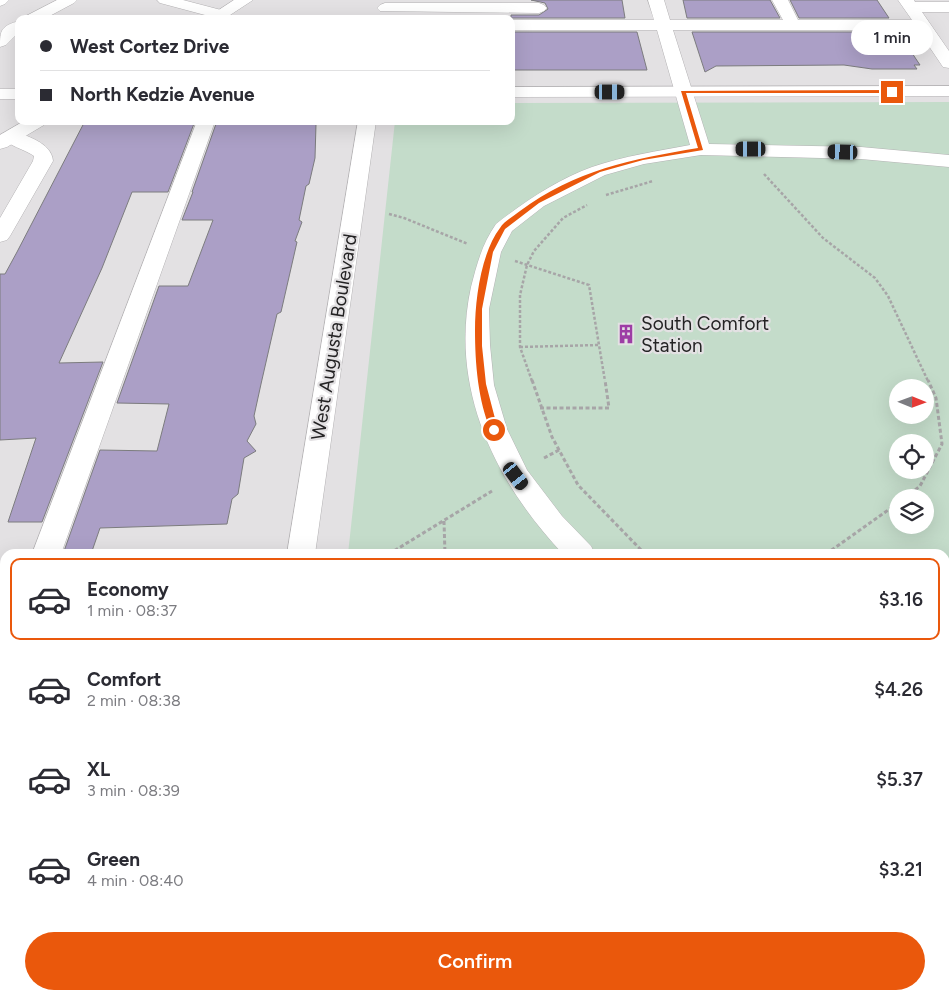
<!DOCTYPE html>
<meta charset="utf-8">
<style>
:root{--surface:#fff;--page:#f7f7f7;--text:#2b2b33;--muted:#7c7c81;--line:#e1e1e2;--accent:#ea580c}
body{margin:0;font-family:Figtree,sans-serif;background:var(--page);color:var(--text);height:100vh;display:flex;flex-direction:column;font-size:19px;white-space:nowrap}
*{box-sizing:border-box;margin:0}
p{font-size:16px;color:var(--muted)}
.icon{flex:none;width:28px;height:28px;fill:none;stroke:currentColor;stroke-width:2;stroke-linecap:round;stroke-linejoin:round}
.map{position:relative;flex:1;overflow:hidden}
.details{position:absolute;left:0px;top:549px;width:950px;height:451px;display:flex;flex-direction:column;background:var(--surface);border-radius:15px 15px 0 0;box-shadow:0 5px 20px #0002}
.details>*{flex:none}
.guide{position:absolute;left:15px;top:15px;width:500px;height:110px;border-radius:10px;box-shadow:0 5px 20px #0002;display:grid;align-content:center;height:110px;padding:0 25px;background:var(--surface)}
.needle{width:32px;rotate:91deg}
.buttons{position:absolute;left:889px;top:379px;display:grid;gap:10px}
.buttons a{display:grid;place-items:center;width:45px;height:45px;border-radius:50%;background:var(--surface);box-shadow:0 5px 20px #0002;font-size:25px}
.end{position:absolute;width:22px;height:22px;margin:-11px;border:6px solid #ea580c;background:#fff;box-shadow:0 0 0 2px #fff}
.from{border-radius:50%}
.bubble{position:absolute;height:35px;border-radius:18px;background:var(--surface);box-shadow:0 5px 20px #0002;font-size:16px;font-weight:600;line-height:35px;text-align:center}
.car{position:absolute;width:15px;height:30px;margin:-15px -8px;border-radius:6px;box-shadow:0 0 4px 1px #0007;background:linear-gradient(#222 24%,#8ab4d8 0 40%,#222 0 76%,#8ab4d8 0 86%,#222 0)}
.guide b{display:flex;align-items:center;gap:18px;height:48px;font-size:19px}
.guide b+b{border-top:1px solid var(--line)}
.guide i{width:12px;height:12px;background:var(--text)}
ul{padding:9px 0 0;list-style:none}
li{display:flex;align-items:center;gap:15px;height:82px;margin:0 10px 8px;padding:0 15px;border:2px solid transparent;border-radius:10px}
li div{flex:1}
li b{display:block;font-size:19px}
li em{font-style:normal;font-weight:600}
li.current{border-color:var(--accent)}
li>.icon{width:45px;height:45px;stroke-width:1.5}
.action{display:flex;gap:10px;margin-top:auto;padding:10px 25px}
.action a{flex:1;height:58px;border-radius:30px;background:var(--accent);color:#fff;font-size:20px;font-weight:600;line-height:58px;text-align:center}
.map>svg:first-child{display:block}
.green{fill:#c4dcca;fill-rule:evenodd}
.water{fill:#89afca}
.building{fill:#ab9fc6;stroke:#7c7c7e}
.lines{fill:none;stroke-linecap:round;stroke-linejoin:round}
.minor-casing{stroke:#b4b2b4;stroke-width:1}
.major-casing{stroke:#b4b2b4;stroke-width:1}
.path-far2{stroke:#a7a5a7;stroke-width:2.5;stroke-dasharray:3 2;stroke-linecap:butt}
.path-far1{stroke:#a7a5a7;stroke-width:3;stroke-dasharray:4 2.5;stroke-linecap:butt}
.path{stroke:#a7a5a7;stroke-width:4;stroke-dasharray:5 3;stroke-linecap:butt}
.minor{fill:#fff;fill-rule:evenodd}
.major{fill:#fff;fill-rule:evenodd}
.route{fill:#ea580c}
.labels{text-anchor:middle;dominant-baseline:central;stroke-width:4.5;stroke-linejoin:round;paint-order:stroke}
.poi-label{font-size:19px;fill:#242324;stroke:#e3e1e3;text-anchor:start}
.street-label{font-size:19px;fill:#242324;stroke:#e3e1e3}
</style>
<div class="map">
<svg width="949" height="999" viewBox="0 0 949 999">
<rect width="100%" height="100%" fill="#e3e1e3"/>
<path class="green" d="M949,102v897h-650l1,-4h645v-441h-597l47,-433h116v-18zM898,388h27v27h-27zM898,442h27v28h-27zM898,498h27v27h-27z
M0,712h5v283h180l-1,4h-184z"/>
<path class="water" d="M0,731h5v78h-5z"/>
<path class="building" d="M531,0h91l3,18h-114v-3h28l9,-6 -3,-6z
M683,0h87l10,18h-93z
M790,0h87l12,18h-90z
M511,32h126l10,38h-136z
M692,32h206l22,33h-6l3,4h-45l-28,-4 -128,1 -11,6z
M85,121h110l-27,71h-36l-30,76 -43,95 44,-1 -61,160h-34l28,-84 -36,2v-166h5l12,-22z
M217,121h72l-1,3h28l-1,34 -6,26 -3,2 -7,34 3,2 -7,19 2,1 -16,70 -4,2 -16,70 -7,32 2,8 -9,17 9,10 -12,7 -6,36 -6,5 -5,25 -127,4 -9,26h-28l37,-104 57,1 12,-47 -52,-1 42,-117h29l25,-66h-31l11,-28h-1z"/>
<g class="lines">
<defs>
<path id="minor" d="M0,0h9l-4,4 -5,2z
M57,0h20l-3,3 -30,16h-20l2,-3z
M157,0h26l42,11 3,3 -3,3 -5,2 -60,-16z
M648,0h16l6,20h113l-11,-20h16l10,20h114l-14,-20h16l1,2h34v10h-27l27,39v17l-6,-1 -25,-37h-245l36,114 152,3 88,8v12l-88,-8 -160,-4 -57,9 -39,11 -61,31 -32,25 -11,21 -12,57 1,36 4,40 13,44 20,41 35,46 29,30 4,8h-32c-68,-72 -114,-166 -92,-267 6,-23 11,-43 25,-63 28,-22 62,-45 96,-57 32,-11 66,-16 98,-22l-33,-115h-146v-10h143z
M385,3h154l5,2 3,3 -3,3 -5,2 -159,-2 -3,-3 3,-3z
M19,21v11l-13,13 -6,2c0,-17 1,-21 19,-26z
M197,121h18l-154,433h-29z
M358,121h18l-61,433h-28z
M11,131c15,4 41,12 42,30l-43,75 -3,4 -7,2v-24l33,-57 1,-5c-10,-7 -26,-10 -32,-19l2,-4z
M5,652v39l-5,2v-40z
M945,978l4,2v19h-31l-1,-4h28z
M214,995h40l-1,4h-40z"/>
<path id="major" d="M234,0h19l-29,19h-19z
M949,86v10l-438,1v-10z
M0,89h19v10h-19z
M24,121h23l-3,4 -37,22 -7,2v-14z"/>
</defs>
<use href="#minor" class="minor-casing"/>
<use href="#major" class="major-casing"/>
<path class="path-far2" d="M764,174l59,64 52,40 13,18 40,85
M606,195l47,-14
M389,214l15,4 64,26
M515,261l74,24 16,96
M520,347l79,-2
M532,381l-12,-34v-52l7,-30 7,-14 29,-33 24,-13"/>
<path class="path-far1" d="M532,380l20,57 26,48 67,69
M540,408h69l-4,-28
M544,458l15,-8
M905,498l15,-12 22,-42 -6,-46 -8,-18
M444,521l1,33
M389,554l103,-63
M826,554l72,-51"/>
<path class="path" d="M945,702l4,1
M522,995l1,4
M358,999l2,-4"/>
<use href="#minor" class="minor"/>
<use href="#major" class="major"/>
</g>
<path class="route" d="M892,90l2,3h-208l17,57 -60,10 -43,12 -61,31 -34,26 -12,23 -11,57v37l4,38 12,46 -7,1c-13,-30 -16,-68 -16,-101 0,-30 6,-77 25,-102 4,-7 14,-12 20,-17 55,-41 112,-52 178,-63l-17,-57z"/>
<defs>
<symbol id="building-bare" viewBox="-9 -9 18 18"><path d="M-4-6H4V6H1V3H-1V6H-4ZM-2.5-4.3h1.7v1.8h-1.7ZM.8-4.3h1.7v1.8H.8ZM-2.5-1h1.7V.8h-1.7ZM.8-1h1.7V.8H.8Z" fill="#9d3da5" stroke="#e3e1e3" stroke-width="2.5" paint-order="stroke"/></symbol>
</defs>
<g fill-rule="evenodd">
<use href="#building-bare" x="612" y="320" width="28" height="28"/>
</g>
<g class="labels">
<g class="poi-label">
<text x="641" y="323">South Comfort<tspan x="641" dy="22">Station</tspan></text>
</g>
<g class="street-label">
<text transform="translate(334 337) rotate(-81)">West Augusta Boulevard</text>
</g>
</g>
</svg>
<div class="buttons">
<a><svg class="needle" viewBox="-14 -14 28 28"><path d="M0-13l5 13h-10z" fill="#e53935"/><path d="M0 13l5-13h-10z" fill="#7c7c81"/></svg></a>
<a><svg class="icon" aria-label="locate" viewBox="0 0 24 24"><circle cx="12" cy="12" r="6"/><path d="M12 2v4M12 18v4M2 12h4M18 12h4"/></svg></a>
<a><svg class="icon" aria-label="layers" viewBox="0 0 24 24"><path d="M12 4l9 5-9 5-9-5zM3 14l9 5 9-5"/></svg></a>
</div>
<i class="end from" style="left:494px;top:430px"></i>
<i class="end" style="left:892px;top:92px"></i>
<div class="bubble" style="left:851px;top:20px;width:82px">1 min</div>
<i class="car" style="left:610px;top:92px;rotate:90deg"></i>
<i class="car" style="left:751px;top:149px;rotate:270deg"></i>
<i class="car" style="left:843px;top:152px;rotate:272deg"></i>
<i class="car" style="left:516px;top:476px;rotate:143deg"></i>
<div class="guide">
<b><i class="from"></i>West Cortez Drive</b>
<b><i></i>North Kedzie Avenue</b>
</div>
<section class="details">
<ul>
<li class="current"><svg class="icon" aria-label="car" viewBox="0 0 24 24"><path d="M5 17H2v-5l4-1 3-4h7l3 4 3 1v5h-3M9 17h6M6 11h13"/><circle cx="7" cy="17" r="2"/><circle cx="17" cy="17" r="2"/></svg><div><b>Economy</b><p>1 min · 08:37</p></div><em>$3.16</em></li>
<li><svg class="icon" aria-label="car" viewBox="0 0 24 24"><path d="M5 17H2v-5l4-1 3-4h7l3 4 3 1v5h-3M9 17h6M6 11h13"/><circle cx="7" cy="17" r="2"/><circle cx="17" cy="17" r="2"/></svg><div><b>Comfort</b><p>2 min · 08:38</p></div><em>$4.26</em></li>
<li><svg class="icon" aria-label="car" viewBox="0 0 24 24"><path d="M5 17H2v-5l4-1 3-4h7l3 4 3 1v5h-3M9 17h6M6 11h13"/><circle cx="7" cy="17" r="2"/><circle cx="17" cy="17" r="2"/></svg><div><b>XL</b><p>3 min · 08:39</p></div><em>$5.37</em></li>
<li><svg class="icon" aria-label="car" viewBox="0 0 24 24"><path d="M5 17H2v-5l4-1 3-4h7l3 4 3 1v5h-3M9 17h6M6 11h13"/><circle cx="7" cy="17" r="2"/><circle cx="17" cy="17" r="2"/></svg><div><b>Green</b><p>4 min · 08:40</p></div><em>$3.21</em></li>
</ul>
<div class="action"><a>Confirm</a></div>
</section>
</div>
